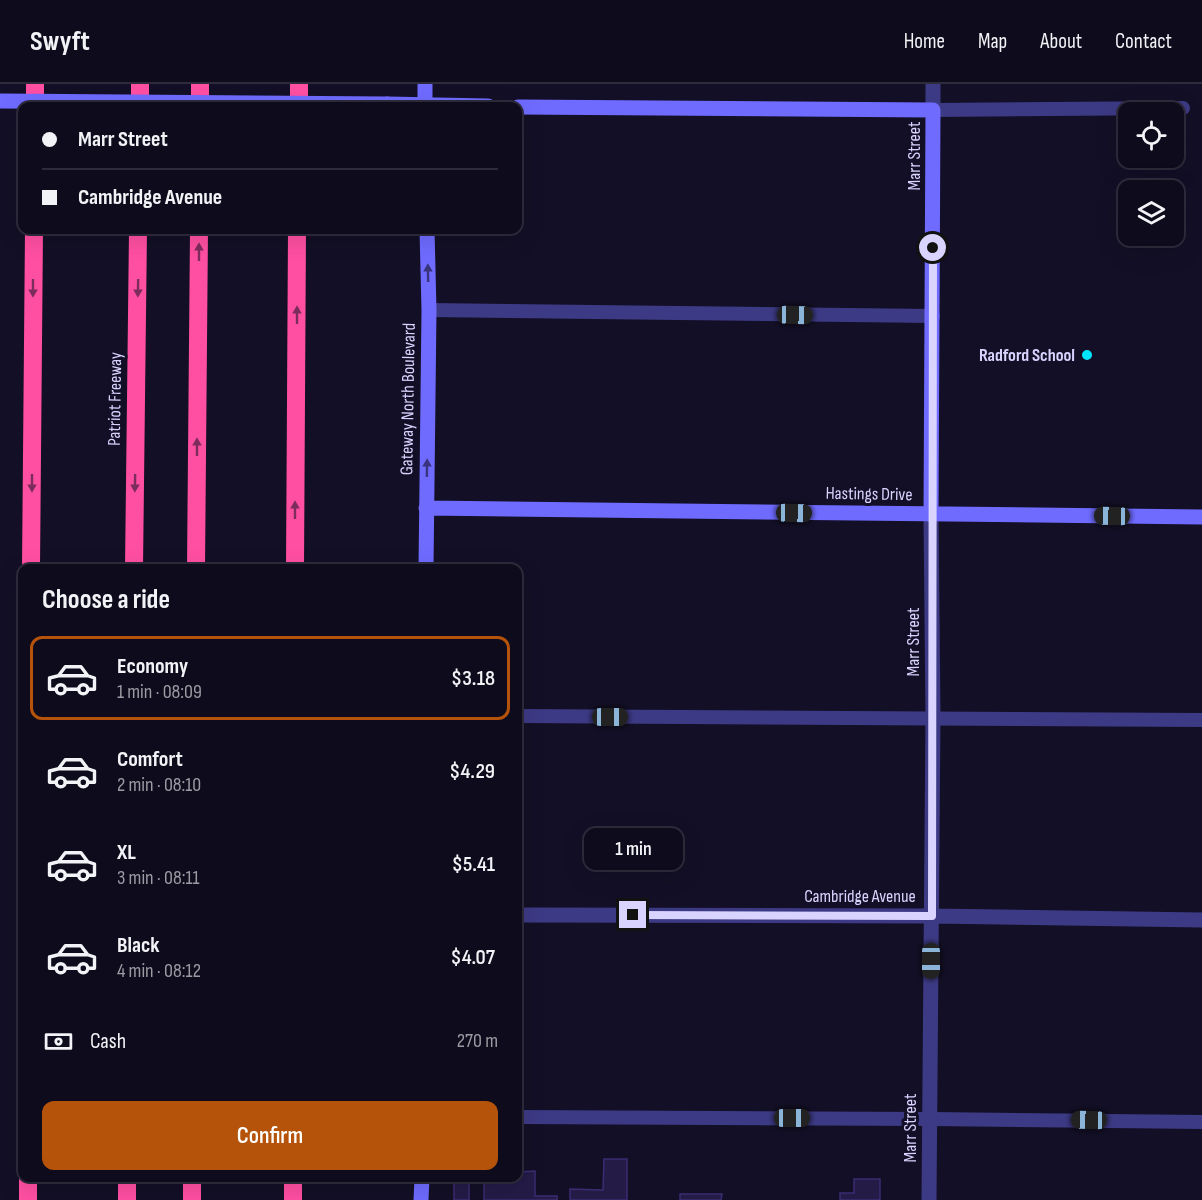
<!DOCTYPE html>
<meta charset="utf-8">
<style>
:root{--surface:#0e0b1c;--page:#1c1929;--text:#f1f3f6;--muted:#9b9ba3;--line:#2e2b3b;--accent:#b45309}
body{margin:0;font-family:"Sofia Sans Condensed",sans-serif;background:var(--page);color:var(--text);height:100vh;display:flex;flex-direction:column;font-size:22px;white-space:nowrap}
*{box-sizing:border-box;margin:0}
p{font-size:20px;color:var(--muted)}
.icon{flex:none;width:33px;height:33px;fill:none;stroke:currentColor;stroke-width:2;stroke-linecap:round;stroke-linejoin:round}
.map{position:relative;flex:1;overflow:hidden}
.panel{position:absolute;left:18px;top:480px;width:504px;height:618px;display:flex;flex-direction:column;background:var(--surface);border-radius:12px;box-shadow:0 6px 24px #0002,0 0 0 2px var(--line)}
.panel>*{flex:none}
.banner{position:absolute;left:18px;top:18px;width:504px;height:132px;border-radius:12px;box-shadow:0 6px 24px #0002,0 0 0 2px var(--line);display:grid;align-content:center;height:132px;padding:0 24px;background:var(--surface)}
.buttons{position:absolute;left:1118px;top:18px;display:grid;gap:12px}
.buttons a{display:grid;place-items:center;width:66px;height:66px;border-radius:12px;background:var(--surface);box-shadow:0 6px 24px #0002,0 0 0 2px var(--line);font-size:30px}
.end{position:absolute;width:27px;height:27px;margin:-14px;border:8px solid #d9d4ff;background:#111;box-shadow:0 0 0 3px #111}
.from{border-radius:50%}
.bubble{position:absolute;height:42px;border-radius:12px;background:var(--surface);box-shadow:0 6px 24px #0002,0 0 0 2px var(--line);font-size:20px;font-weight:600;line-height:42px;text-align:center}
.car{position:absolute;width:18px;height:36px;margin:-18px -9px;border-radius:8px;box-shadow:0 0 4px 2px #0007;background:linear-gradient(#222 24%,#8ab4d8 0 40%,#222 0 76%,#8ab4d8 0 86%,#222 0)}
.banner b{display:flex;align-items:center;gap:21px;height:57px;font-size:22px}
.banner b+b{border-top:2px solid var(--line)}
.banner i{width:15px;height:15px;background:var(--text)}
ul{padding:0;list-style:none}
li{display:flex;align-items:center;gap:18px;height:84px;margin:0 12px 9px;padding:0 12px;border:3px solid transparent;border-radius:12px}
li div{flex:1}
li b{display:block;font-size:22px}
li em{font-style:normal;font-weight:600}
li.selected{border-color:var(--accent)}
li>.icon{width:54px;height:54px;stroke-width:1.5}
h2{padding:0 24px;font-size:27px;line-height:72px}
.pay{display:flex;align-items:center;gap:15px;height:66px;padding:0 24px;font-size:22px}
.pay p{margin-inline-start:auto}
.action{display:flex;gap:12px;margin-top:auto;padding:12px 24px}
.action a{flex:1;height:69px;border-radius:12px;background:var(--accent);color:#fff;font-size:24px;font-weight:600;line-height:69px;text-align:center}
header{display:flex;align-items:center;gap:36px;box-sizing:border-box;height:84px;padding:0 30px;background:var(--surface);border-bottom:2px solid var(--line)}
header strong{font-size:28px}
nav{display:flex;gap:33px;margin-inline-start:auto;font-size:21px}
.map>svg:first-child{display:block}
.building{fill:#241b47;stroke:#3b2d73;stroke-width:1.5}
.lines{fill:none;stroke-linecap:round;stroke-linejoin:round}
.lane{stroke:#3d3a85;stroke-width:14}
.street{stroke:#3d3a85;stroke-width:15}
.secondary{stroke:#6f6bff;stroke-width:15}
.highway{stroke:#ff4fa3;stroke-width:18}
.secondary-bridge{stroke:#6f6bff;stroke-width:15}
.oneway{fill:#7d2c5e}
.oneway2{fill:#38347d}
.route{stroke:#d9d4ff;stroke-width:8}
.poi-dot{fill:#00e5ff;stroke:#130f26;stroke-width:2}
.labels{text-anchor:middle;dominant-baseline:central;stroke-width:6;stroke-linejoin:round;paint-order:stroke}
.street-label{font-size:18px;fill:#d9d4ff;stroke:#130f26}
.poi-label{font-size:18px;font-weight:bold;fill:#d9d4ff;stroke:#130f26;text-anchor:end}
</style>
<header>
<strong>Swyft</strong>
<nav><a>Home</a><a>Map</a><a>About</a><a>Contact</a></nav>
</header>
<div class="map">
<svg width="1202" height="1116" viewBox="0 0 1202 1116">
<rect width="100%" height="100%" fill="#130f26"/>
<path class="building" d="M604,1075h23v41h-57v-11l33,1z
M535,1087v25h22v4h-73v-22h34v-6z
M469,1094v22h-15v-21z
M854,1095h26v21h-40v-7h14z
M680,1110h42l-1,6h-41z"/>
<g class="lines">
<path class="lane" d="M933,26l250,-2
M429,226l504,6
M518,632l684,4
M518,1033l412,2 272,3"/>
<path class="street" d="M933,26v-26
M518,831l414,1 270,4
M929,1116l4,-483 -2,-202"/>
<path class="secondary" d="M387,20l101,2
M425,22v-22
M518,23l415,3 -2,405
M426,424l776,9
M426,484l3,-258 -2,-80
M421,1116l1,-22"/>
<path class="highway" d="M35,22v-22
M140,22v-22
M200,22v-22
M299,22v-22
M31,484l3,-338
M134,484l4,-338
M196,484l3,-338
M295,484l2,-338
M293,1094v22
M28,1116v-22
M127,1116v-22
M192,1116v-22"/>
<path class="secondary-bridge" d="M0,17l387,3"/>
</g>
<defs><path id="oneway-solid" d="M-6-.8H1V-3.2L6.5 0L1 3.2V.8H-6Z" transform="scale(1.5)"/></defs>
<g class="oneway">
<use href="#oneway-solid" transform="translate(199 168) rotate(-90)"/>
<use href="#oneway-solid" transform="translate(33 204) rotate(90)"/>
<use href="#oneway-solid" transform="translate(138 204) rotate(91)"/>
<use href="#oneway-solid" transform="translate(297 231) rotate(-90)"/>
<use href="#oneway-solid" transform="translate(197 363) rotate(-90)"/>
<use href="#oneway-solid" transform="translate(32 399) rotate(90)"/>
<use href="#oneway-solid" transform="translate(135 399) rotate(91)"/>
<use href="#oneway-solid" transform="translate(295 426) rotate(-90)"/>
</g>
<g class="oneway2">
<use href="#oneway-solid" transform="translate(428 189) rotate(-91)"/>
<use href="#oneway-solid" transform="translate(427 384) rotate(-89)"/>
</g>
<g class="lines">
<path class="route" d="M633,831l299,1 1,-668"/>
</g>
<circle class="poi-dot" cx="1087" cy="271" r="6"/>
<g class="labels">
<g class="street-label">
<text transform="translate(914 72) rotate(-90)">Marr Street</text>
<text transform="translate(115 315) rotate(-89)">Patriot Freeway</text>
<text transform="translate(408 315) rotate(-89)">Gateway North Boulevard</text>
<text transform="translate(869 410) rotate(1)">Hastings Drive</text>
<text transform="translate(913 558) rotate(-90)">Marr Street</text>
<text x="860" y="812">Cambridge Avenue</text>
<text transform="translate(910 1044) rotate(-90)">Marr Street</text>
</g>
<g class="poi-label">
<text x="1075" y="271">Radford School</text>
</g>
</g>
</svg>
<div class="buttons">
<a><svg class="icon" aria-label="locate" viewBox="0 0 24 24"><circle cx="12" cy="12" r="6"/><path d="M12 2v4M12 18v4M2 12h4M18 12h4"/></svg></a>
<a><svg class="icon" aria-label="layers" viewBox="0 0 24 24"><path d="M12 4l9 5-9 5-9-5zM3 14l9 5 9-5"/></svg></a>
</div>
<i class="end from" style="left:933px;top:164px"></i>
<i class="end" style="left:633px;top:831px"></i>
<div class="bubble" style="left:584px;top:744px;width:99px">1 min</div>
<i class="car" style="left:795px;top:231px;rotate:91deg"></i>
<i class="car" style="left:794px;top:429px;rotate:91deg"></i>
<i class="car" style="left:1112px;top:432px;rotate:271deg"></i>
<i class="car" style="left:610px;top:633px;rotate:90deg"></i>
<i class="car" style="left:931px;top:877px;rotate:180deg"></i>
<i class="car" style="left:792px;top:1034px;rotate:90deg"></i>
<i class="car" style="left:1089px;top:1036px;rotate:271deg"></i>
<div class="banner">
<b><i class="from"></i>Marr Street</b>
<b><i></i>Cambridge Avenue</b>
</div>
<section class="panel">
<h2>Choose a ride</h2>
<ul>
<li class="selected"><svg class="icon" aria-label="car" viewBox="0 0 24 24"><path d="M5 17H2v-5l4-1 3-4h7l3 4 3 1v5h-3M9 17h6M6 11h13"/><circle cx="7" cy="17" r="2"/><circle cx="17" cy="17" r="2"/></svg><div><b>Economy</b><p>1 min · 08:09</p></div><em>$3.18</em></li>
<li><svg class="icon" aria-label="car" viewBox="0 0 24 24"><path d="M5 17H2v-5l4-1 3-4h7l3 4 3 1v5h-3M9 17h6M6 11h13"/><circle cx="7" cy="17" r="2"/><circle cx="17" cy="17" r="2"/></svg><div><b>Comfort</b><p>2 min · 08:10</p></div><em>$4.29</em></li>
<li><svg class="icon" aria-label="car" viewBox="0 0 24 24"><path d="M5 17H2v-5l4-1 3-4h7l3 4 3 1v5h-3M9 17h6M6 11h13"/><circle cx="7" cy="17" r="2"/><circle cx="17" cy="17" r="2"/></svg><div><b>XL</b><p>3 min · 08:11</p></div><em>$5.41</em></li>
<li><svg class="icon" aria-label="car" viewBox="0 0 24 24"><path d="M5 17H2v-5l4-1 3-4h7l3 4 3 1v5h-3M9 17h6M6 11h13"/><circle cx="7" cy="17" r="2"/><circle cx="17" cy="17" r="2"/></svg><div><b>Black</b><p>4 min · 08:12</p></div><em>$4.07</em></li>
</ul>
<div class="pay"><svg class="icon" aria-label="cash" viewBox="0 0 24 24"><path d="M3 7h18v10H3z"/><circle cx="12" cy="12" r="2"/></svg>Cash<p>270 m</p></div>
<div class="action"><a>Confirm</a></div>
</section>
</div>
